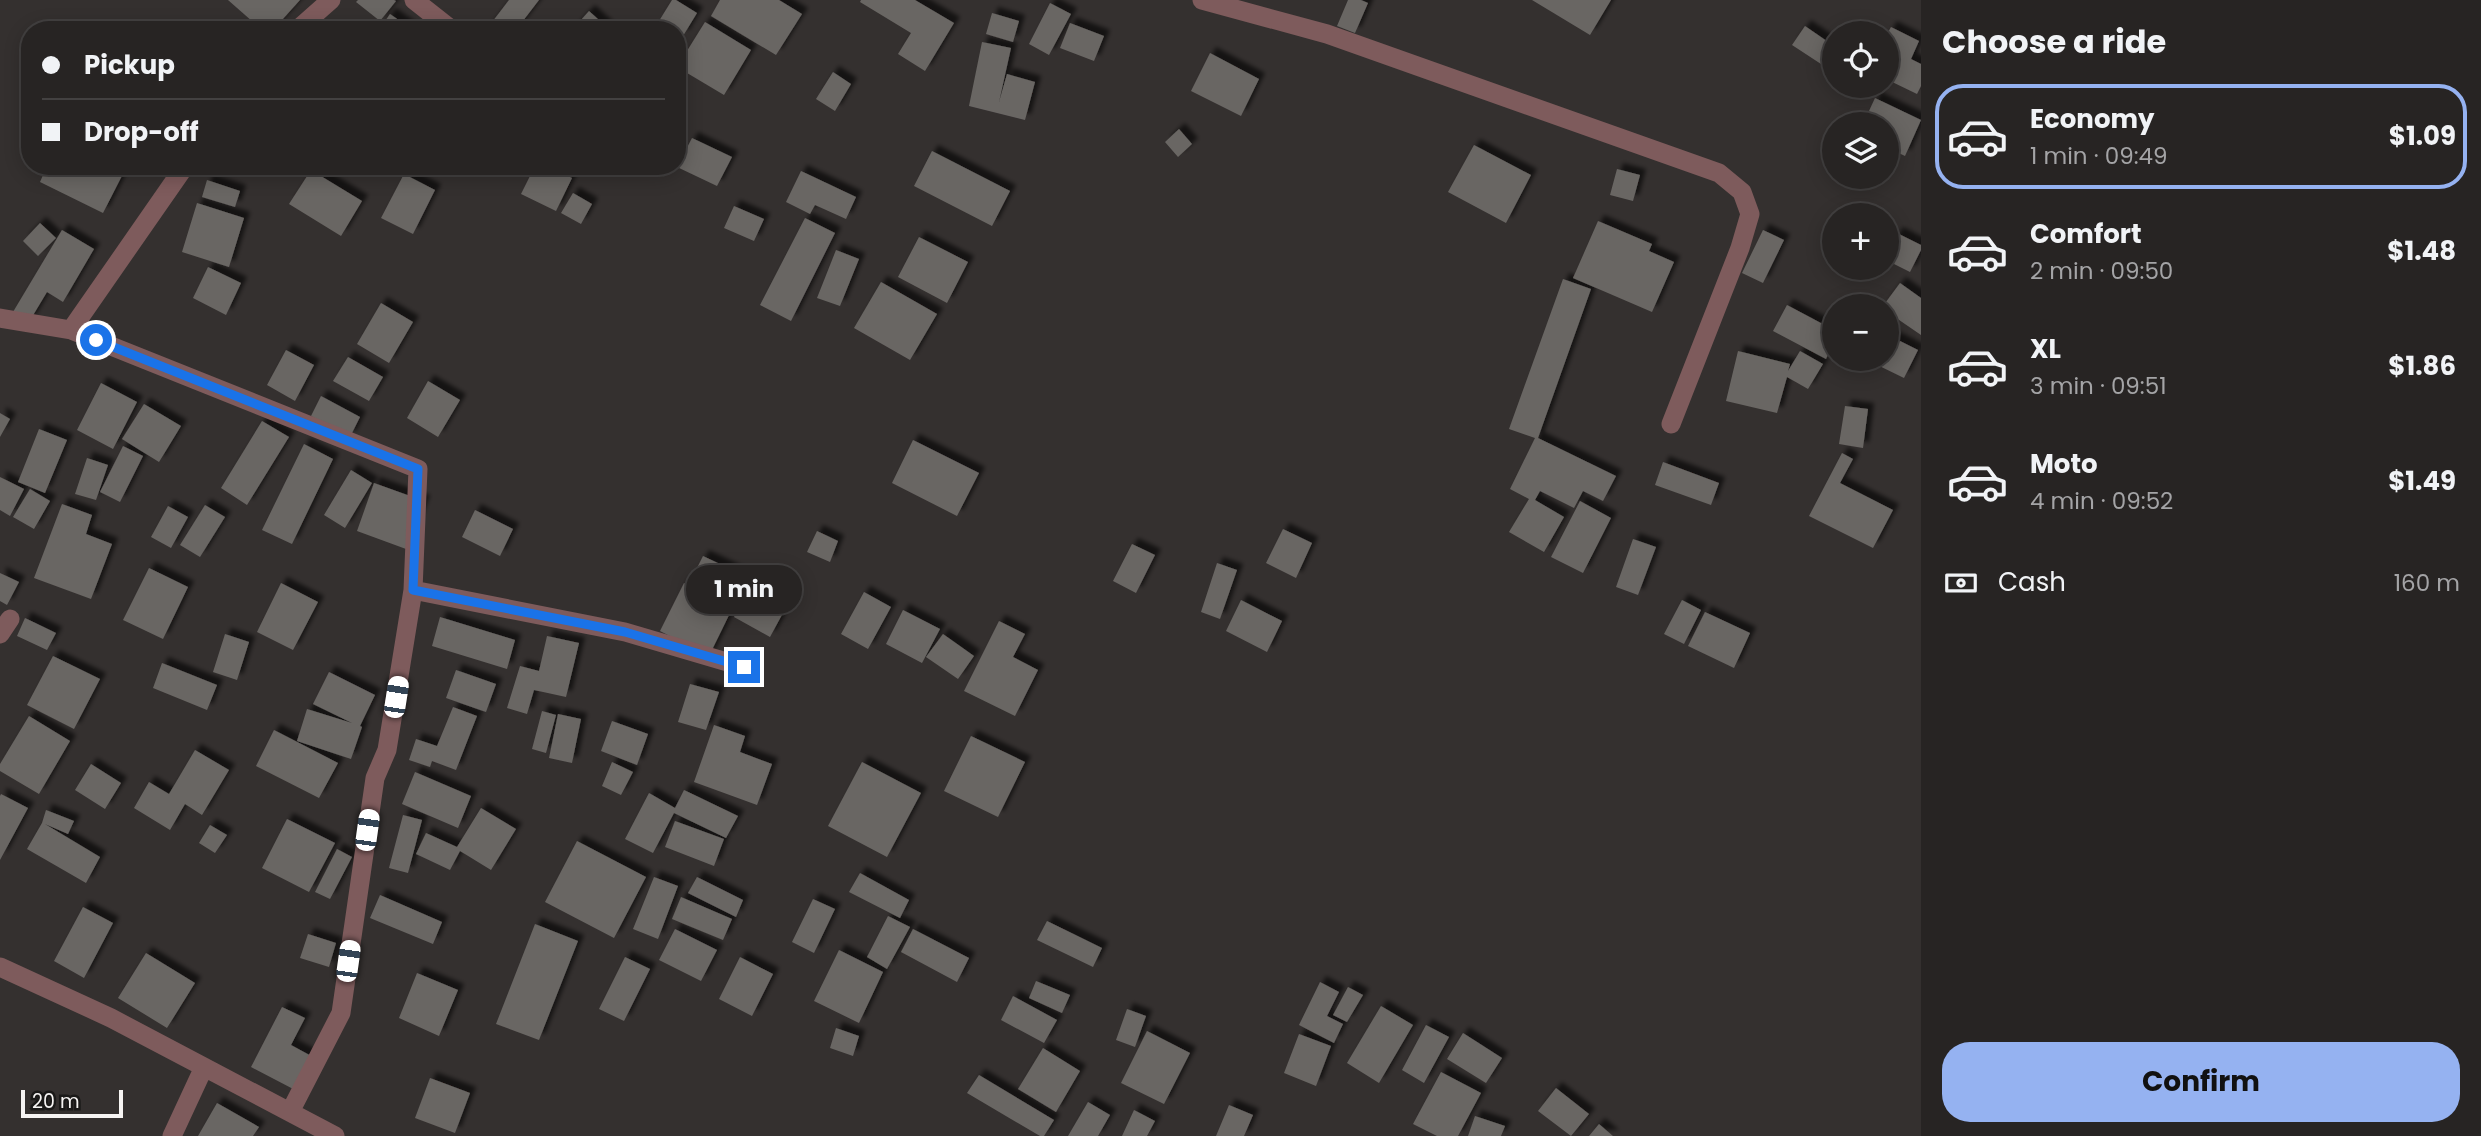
<!DOCTYPE html>
<meta charset="utf-8">
<style>
:root{--surface:#272423;--page:#333030;--text:#f1f3f6;--muted:#a4a4a6;--line:#434141;--accent:#95b2f1}
body{margin:0;font-family:Poppins,sans-serif;background:var(--page);color:var(--text);height:100vh;display:flex;flex-direction:column;font-size:26px;white-space:nowrap}
*{box-sizing:border-box;margin:0}
p{font-size:23px;color:var(--muted)}
.icon{flex:none;width:38px;height:38px;fill:none;stroke:currentColor;stroke-width:2;stroke-linecap:round;stroke-linejoin:round}
.map{position:relative;flex:1;overflow:hidden}
.details{display:flex;flex-direction:column;background:var(--surface);width:560px}
.details>*{flex:none}
.hud{position:absolute;left:21px;top:21px;width:665px;height:154px;border-radius:28px;box-shadow:0 4px 18px #0003,0 0 0 2px var(--line);display:grid;align-content:center;height:154px;padding:0 21px;background:var(--surface)}
.controls{position:absolute;left:1822px;top:21px;display:grid;gap:14px}
.controls a{display:grid;place-items:center;width:77px;height:77px;border-radius:50%;background:var(--surface);box-shadow:0 4px 18px #0003,0 0 0 2px var(--line);font-size:35px}
.scale{position:absolute;left:21px;bottom:18px;width:102px;box-sizing:border-box;padding-left:7px;border:4px solid #f6f4f3;border-top:0;font-size:19px;line-height:24px;white-space:nowrap;color:#f6f4f3;-webkit-text-stroke:5px #1a1918;paint-order:stroke}
.end{position:absolute;width:32px;height:32px;margin:-16px;border:9px solid #1a73e8;background:#fff;box-shadow:0 0 0 4px #fff}
.from{border-radius:50%}
.bubble{position:absolute;height:49px;border-radius:24px;background:var(--surface);box-shadow:0 4px 18px #0003,0 0 0 2px var(--line);font-size:23px;font-weight:700;line-height:49px;text-align:center}
.car{position:absolute;width:21px;height:42px;margin:-21px -10px;border-radius:9px;box-shadow:0 0 5px 2px #0007;background:linear-gradient(#fff 24%,#345 0 40%,#fff 0 76%,#345 0 86%,#fff 0)}
.hud b{display:flex;align-items:center;gap:24px;height:66px;font-size:26px}
.hud b+b{border-top:2px solid var(--line)}
.hud i{width:18px;height:18px;background:var(--text)}
ul{padding:0;list-style:none}
li{display:flex;align-items:center;gap:21px;height:105px;margin:0 14px 10px;padding:0 7px;border:4px solid transparent;border-radius:28px}
li div{flex:1}
li b{display:block;font-size:26px}
li em{font-style:normal;font-weight:700}
li.active{border-color:var(--accent)}
li>.icon{width:63px;height:63px;stroke-width:1.5}
h2{padding:0 21px;font-size:32px;line-height:84px}
.pay{display:flex;align-items:center;gap:18px;height:77px;padding:0 21px;font-size:26px}
.pay p{margin-inline-start:auto}
.button{display:flex;gap:14px;margin-top:auto;padding:14px 21px}
.button a{flex:1;height:80px;border-radius:28px;background:var(--accent);color:#111;font-size:28px;font-weight:700;line-height:80px;text-align:center}
main{display:flex;flex:1;min-height:0}
.map>svg:first-child{display:block}
.building{fill:#696663;filter:url(#shadow)}
.lines{fill:none;stroke-linecap:round;stroke-linejoin:round}
.minor{stroke:#7e5b5c;stroke-width:19}
.route{stroke:#1a73e8;stroke-width:9}
</style>
<main>
<div class="map">
<svg width="1921" height="1136" viewBox="0 0 1921 1136">
<defs>
<filter id="shadow"><feDropShadow dx="6" dy="-6" stdDeviation="2" flood-color="#0009"/></filter>
</defs>
<rect width="100%" height="100%" fill="#34302f"/>
<path class="building" d="M228,0h72l-27,30h-11z
M358,0h36l2,1 -16,20 -24,-19z
M509,0h30l-23,30h-30z
M672,0h4l21,13 -14,23 -6,-3v-3h-4l-14,-9z
M720,0h59l23,14 -26,41 -65,-39z
M861,0h54l39,23 -29,48 -27,-17 13,-21 -51,-31z
M1348,0h13l7,3 -13,30 -18,-7z
M1532,0h79l-21,35z
M1050,3l21,11 -22,41 -20,-11z
M589,11l21,19h-38z
M992,13l27,8 -6,21 -27,-8z
M390,14l23,16h-34z
M705,22l46,28 -27,45 -47,-28z
M1070,23l34,13 -10,25 -34,-13z
M1805,26l29,20 -13,18 -29,-19z
M1891,27l28,14 -8,18 10,5v22l-4,8 -31,-15v-43z
M982,42l29,6 -12,54 8,-28 28,8 -10,38 -56,-14z
M1210,53l49,26 -18,37 -50,-25z
M833,72l18,12 -16,27 -19,-12z
M1875,98l46,22 -16,36 -19,-9v-23h-23z
M1179,129l13,15 -14,13 -13,-15z
M692,138l40,19 -15,29 -40,-19z
M1474,145l57,30 -25,48 -58,-31z
M932,151l78,40 -18,35 -78,-40z
M47,166h80l-24,47 -63,-31z
M423,166h19l-6,9z
M535,166h13l24,12 -16,33 -35,-17z
M1617,169l23,6 -7,26 -23,-6z
M311,170l51,31 -21,35 -52,-32z
M801,171l55,26 -10,22 -31,-14 -5,9 -24,-12z
M404,174l31,16 -22,44 -32,-16z
M207,180l33,11 -5,16 -33,-10z
M573,193l19,11 -11,20 -20,-11z
M197,203l47,15 -15,49 -47,-15z
M734,206l30,13 -10,22 -30,-13z
M805,218l30,15 -44,88 -31,-16z
M1598,221l54,23 -3,7 25,11 -22,50 -79,-34z
M40,223l16,15 -18,18 -15,-15z
M62,230l32,19 -31,53 -16,-10 -18,30 -16,-10z
M1763,230l21,10 -21,43 -21,-10z
M1897,233l24,12v5l-11,22 -24,-12v-7z
M919,237l49,25 -21,41 -49,-26z
M836,250l23,9 -19,47 -23,-8z
M208,267l33,16 -15,32 -33,-17z
M1563,279l28,10 -53,149 78,38 -13,25 -20,-10 -9,17 -34,-17 -5,9 29,17 -20,35 -35,-20 20,-33 -19,-10 25,-51 -26,-9z
M881,282l56,32 -27,46 -56,-32z
M1900,283l21,15v37l-35,-24v-5h-3z
M381,303l32,19 -24,41 -32,-19z
M1787,305l47,25v12l-8,17 -53,-28z
M1886,334l32,16 -14,28 -39,-19h21z
M286,350l28,15 -19,36 -28,-16z
M1738,351l52,13 -2,7 12,-20 23,13 -15,25 -21,-12 -10,36 -51,-12z
M348,357l35,20 -14,24 -36,-20z
M428,381l32,19 -22,37 -31,-19z
M101,383l36,19 -24,47 -36,-19z
M321,396l39,21 -10,20 -39,-21z
M144,404l37,22 -22,36 -37,-23z
M1845,406l23,3 -5,39 -24,-4z
M0,413l10,6 -10,18z
M262,421l27,16 -42,68 -26,-17z
M39,429l28,11 -22,53 -27,-11z
M913,440l66,33 -22,43 -65,-33z
M304,444l29,15 -41,85 -30,-14z
M123,446l20,10 -23,46 -20,-10z
M1842,453l11,6 -13,24 53,27 -20,38 -64,-32z
M87,458l21,7 -12,35 -21,-6z
M1663,462l56,21 -8,22 -56,-20z
M351,470l21,13 -27,45 -21,-13z
M0,477l24,12 -14,27 -10,-6z
M374,483l50,18 -18,48 -49,-18z
M30,489l20,12 -16,28 -21,-12z
M1580,501l31,17 -28,55 -32,-16z
M62,504l30,11 -6,19 26,10 -21,55 -57,-21z
M205,505l20,12 -25,40 -20,-12z
M168,506l20,11 -17,31 -20,-11z
M475,510l38,19 -13,27 -38,-19z
M1283,529l29,14 -16,35 -30,-15z
M817,531l21,10 -8,21 -23,-10z
M1633,539l23,8 -18,48 -22,-8z
M1132,544l23,11 -19,38 -23,-12z
M703,556l42,20 -12,24 -42,-20z
M1217,563l20,7 -17,49 -19,-7z
M149,568l39,19 -25,52 -40,-19z
M0,573l19,9 -12,23 -7,-4z
M754,580l36,20 -20,37 -36,-20z
M281,583l37,19 -25,48 -36,-18z
M684,583l49,24 -24,49 -49,-25z
M864,592l27,15 -23,42 -27,-15z
M1241,600l41,21 -15,31 -41,-21z
M1682,600l19,10 -17,34 -20,-10z
M903,610l37,19 -18,34 -36,-19z
M1705,612l45,21 -16,35 -46,-22z
M440,617l75,23 -8,29 -75,-23z
M25,618l31,15 -9,17 -30,-14z
M999,621l26,13 -12,23 25,13 -23,46 -51,-25z
M225,634l24,8 -12,38 -24,-8z
M943,634l31,22 -16,23 -32,-22z
M547,636l32,7 -13,54 -32,-7 -7,24 -20,-6 13,-42 19,5z
M53,656l47,23 -26,50 -47,-24z
M162,663l55,22 -10,25 -54,-22z
M456,670l40,14 -10,28 -40,-14z
M329,672l46,23 -15,31 2,1 -11,32 -54,-18 10,-32 45,14 -39,-19z
M690,684l29,8 -13,38 -28,-8z
M453,707l24,9 -21,54 -24,-9 -2,6 -21,-7 7,-21 21,7z
M542,711l14,4 -10,38 -14,-4z
M558,714l23,5 -9,44 -23,-5z
M29,716l41,25 -31,53 -39,-23v-7z
M612,721l36,13 -11,31 -36,-14z
M714,725l31,11 -5,16 32,12 -15,41 -63,-23z
M274,730l64,33 -19,35 -63,-32z
M971,736l54,26 -27,55 -54,-26z
M195,750l34,20 -27,45 -17,-11 -15,26 -36,-22 15,-26 20,12z
M612,762l21,10 -12,23 -19,-9z
M862,762l59,31 -34,64 -59,-31z
M91,764l30,19 -16,26 -30,-19z
M415,772l56,24 -13,32 -56,-24z
M684,790l54,26 -12,22 -52,-25 -21,40 -28,-14 24,-46 26,15z
M1,794l27,14 -28,52v-64z
M481,808l35,21 -25,41 -31,-19 -10,19 -34,-16 10,-21 31,14z
M46,810l28,11 -6,13 -23,-10 55,33 -14,26 -59,-34 15,-26z
M403,815l19,5 -14,53 -19,-5z
M287,819l48,24 -26,49 -47,-24z
M675,821l49,18 -10,27 -49,-19z
M210,825l17,10 -12,18 -16,-10z
M577,841l69,36 -32,61 -69,-36z
M337,849l15,8 -22,42 -15,-7z
M860,873l49,27 -9,18 -51,-26z
M654,877l24,9 -20,53 -25,-10z
M697,877l46,23 -7,17 -48,-24z
M380,895l62,27 -9,22 -63,-26z
M681,897l51,22 -9,21 -51,-21z
M813,899l22,10 -21,44 -22,-11z
M83,907l30,16 -29,55 -30,-17z
M888,916l22,11 -23,42 -20,-12z
M1047,921l55,27 -9,19 -56,-27z
M535,924l43,17 -39,99 -43,-16z
M675,929l42,21 -16,31 -42,-21z
M913,929l56,29 -12,24 -56,-30z
M308,934l28,9 -7,24 -29,-9z
M839,950l44,22 -24,51 -45,-22z
M146,953l49,30 -28,45 -49,-30z
M625,957l25,12 -26,52 -25,-12z
M740,957l33,17 -21,42 -33,-17z
M417,973l41,17 -19,46 -40,-18z
M1036,981l34,14 -8,18 -33,-15z
M1320,982l19,10 -12,24 16,8 -9,19 -35,-18z
M1348,987l15,8 -16,27 -14,-7z
M1013,996l44,24 -13,23 -43,-23z
M1381,1006l32,19 -34,58 -32,-20z
M282,1007l23,11 -14,27 24,13 -18,33 -46,-24z
M1127,1009l19,7 -11,31 -19,-7z
M1426,1025l23,12 -25,46 -22,-13z
M836,1028l23,8 -6,20 -23,-8z
M1147,1031l43,22 -26,51 -43,-21z
M1463,1033l39,25 -16,25 -39,-24z
M1299,1034l32,12 -15,40 -32,-13z
M1043,1048l37,23 -24,41 -38,-23z
M1441,1072l40,21 -23,43h-21l-24,-12z
M979,1075l75,45 -10,16h-4l-73,-43z
M430,1078l40,15 -15,40 -40,-15z
M1556,1088l33,26 -18,22 -33,-25z
M1088,1102l22,13 -12,21h-30z
M217,1103l42,24 -6,9h-55z
M1229,1105l24,10 -9,21h-28z
M1134,1110l21,11 -8,15h-25z
M1475,1116l30,10 -4,10h-33z
M1599,1124l14,12h-24z"/>
<g class="lines">
<path class="minor" d="M414,0l38,30
M1202,0l125,34 392,139 23,19 8,22 -10,34 -69,176
M297,30l34,-30
M0,318l71,12 347,139 -5,121 -26,160 -12,28 -34,235 -51,99
M71,330l114,-164
M413,590l212,42 119,35
M0,634l10,-15
M0,967l111,51 224,118
M172,1136l32,-69"/>
</g>
<g class="lines">
<path class="route" d="M96,340l322,129 -5,121 212,42 119,35"/>
</g>
</svg>
<div class="controls">
<a><svg class="icon" aria-label="locate" viewBox="0 0 24 24"><circle cx="12" cy="12" r="6"/><path d="M12 2v4M12 18v4M2 12h4M18 12h4"/></svg></a>
<a><svg class="icon" aria-label="layers" viewBox="0 0 24 24"><path d="M12 4l9 5-9 5-9-5zM3 14l9 5 9-5"/></svg></a>
<a>+</a>
<a>−</a>
</div>
<div class="scale">20 m</div>
<i class="end from" style="left:96px;top:340px"></i>
<i class="end" style="left:744px;top:667px"></i>
<div class="bubble" style="left:686px;top:565px;width:116px">1 min</div>
<i class="car" style="left:396px;top:697px;rotate:9deg"></i>
<i class="car" style="left:367px;top:830px;rotate:8deg"></i>
<i class="car" style="left:348px;top:961px;rotate:8deg"></i>
<div class="hud">
<b><i class="from"></i>Pickup</b>
<b><i></i>Drop-off</b>
</div>
</div>
<section class="details">
<h2>Choose a ride</h2>
<ul>
<li class="active"><svg class="icon" aria-label="car" viewBox="0 0 24 24"><path d="M5 17H2v-5l4-1 3-4h7l3 4 3 1v5h-3M9 17h6M6 11h13"/><circle cx="7" cy="17" r="2"/><circle cx="17" cy="17" r="2"/></svg><div><b>Economy</b><p>1 min · 09:49</p></div><em>$1.09</em></li>
<li><svg class="icon" aria-label="car" viewBox="0 0 24 24"><path d="M5 17H2v-5l4-1 3-4h7l3 4 3 1v5h-3M9 17h6M6 11h13"/><circle cx="7" cy="17" r="2"/><circle cx="17" cy="17" r="2"/></svg><div><b>Comfort</b><p>2 min · 09:50</p></div><em>$1.48</em></li>
<li><svg class="icon" aria-label="car" viewBox="0 0 24 24"><path d="M5 17H2v-5l4-1 3-4h7l3 4 3 1v5h-3M9 17h6M6 11h13"/><circle cx="7" cy="17" r="2"/><circle cx="17" cy="17" r="2"/></svg><div><b>XL</b><p>3 min · 09:51</p></div><em>$1.86</em></li>
<li><svg class="icon" aria-label="car" viewBox="0 0 24 24"><path d="M5 17H2v-5l4-1 3-4h7l3 4 3 1v5h-3M9 17h6M6 11h13"/><circle cx="7" cy="17" r="2"/><circle cx="17" cy="17" r="2"/></svg><div><b>Moto</b><p>4 min · 09:52</p></div><em>$1.49</em></li>
</ul>
<div class="pay"><svg class="icon" aria-label="cash" viewBox="0 0 24 24"><path d="M3 7h18v10H3z"/><circle cx="12" cy="12" r="2"/></svg>Cash<p>160 m</p></div>
<div class="button"><a>Confirm</a></div>
</section>
</main>
